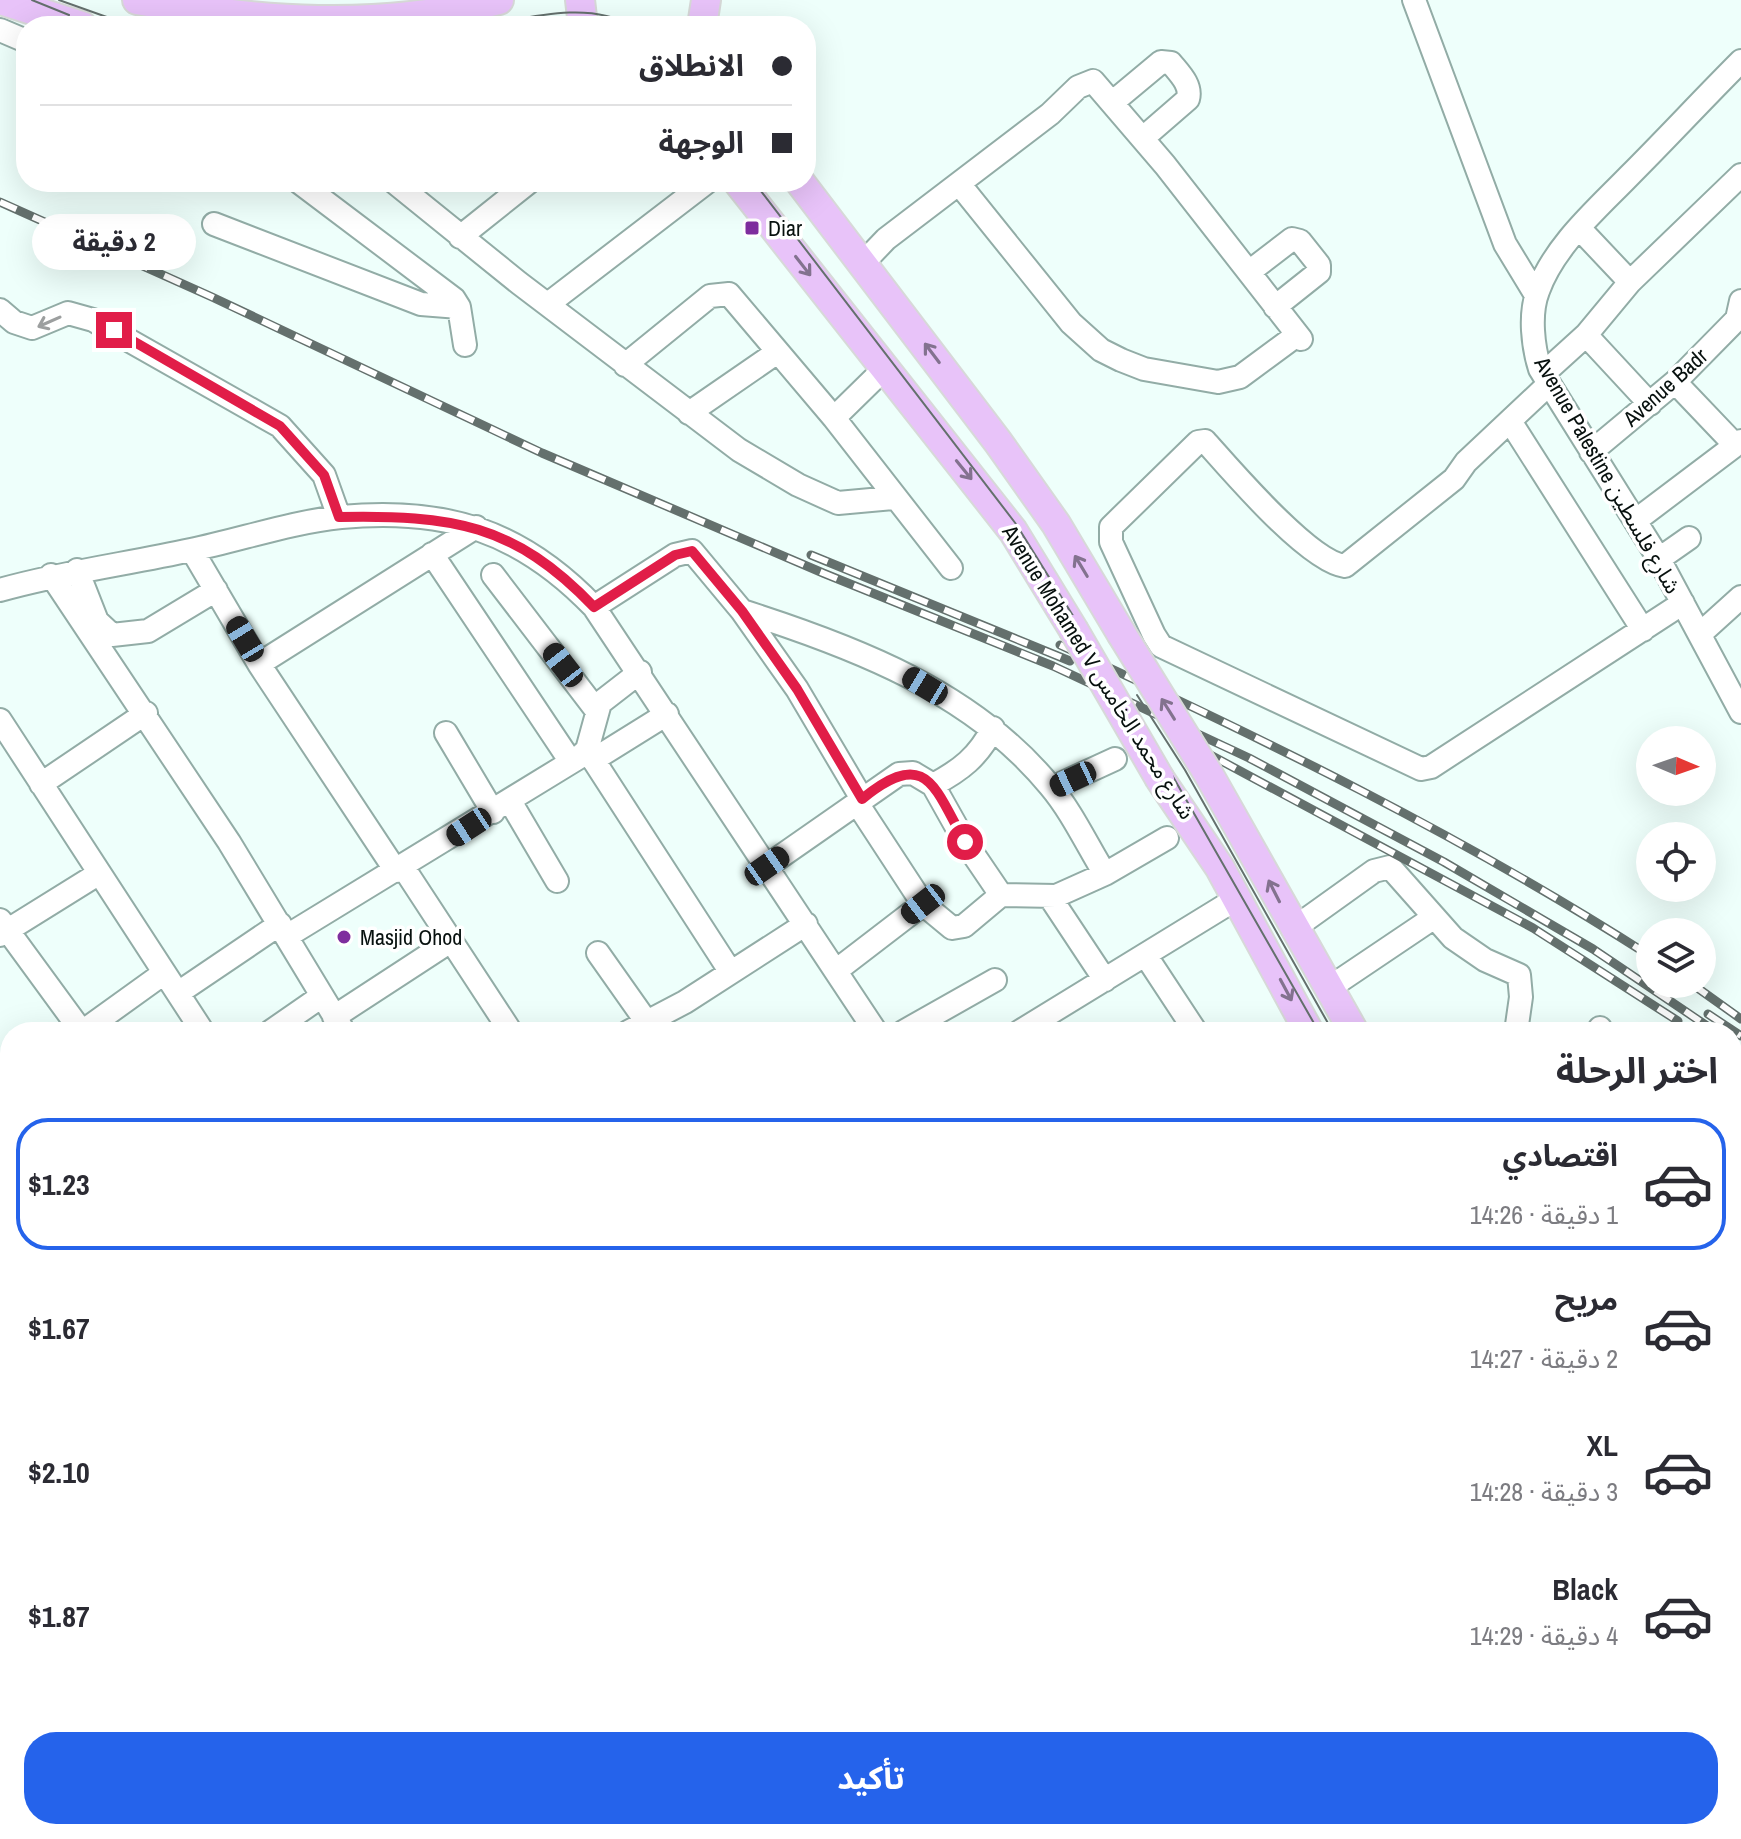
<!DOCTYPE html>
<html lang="ar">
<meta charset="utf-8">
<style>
:root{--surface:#fff;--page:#f7f7f7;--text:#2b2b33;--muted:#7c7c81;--line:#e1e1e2;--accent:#2563eb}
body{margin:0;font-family:"Archivo Narrow","Noto Sans Arabic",sans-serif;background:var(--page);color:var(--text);direction:rtl;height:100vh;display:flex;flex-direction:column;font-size:30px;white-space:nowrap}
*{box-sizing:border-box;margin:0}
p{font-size:26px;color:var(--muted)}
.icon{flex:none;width:44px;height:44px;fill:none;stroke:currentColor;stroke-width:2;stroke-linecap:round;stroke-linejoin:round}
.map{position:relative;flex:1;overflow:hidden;direction:ltr}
.drawer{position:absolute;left:0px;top:1022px;width:1742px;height:818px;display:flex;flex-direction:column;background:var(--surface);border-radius:32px 32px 0 0;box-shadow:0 8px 32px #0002;direction:rtl}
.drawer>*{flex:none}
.guide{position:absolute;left:16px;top:16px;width:800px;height:176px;border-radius:32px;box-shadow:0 8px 32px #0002;direction:rtl;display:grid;align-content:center;height:176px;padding:0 24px;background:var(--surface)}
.needle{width:52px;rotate:92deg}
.fabs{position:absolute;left:1636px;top:726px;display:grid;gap:16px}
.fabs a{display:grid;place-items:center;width:80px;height:80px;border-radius:50%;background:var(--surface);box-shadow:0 8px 32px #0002;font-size:40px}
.end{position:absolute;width:36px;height:36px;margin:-18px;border:10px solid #e11d48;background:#fff;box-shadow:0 0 0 4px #fff}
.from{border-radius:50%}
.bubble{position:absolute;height:56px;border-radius:28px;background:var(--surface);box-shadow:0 8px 32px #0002;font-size:26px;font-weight:700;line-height:56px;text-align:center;direction:rtl}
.car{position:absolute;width:24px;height:48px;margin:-24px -12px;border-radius:10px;box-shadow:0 0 6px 2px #0007;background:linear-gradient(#222 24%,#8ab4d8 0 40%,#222 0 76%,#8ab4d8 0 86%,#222 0)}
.guide b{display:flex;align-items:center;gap:28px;height:76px;font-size:30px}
.guide b+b{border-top:2px solid var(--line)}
.guide i{width:20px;height:20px;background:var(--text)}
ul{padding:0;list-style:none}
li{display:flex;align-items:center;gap:24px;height:132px;margin:0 16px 12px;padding:0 8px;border:4px solid transparent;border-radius:32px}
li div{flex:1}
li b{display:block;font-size:30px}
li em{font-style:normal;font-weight:700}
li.active{border-color:var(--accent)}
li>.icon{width:72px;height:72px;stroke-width:1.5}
h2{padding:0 24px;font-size:36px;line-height:96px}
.primary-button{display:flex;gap:16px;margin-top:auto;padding:16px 24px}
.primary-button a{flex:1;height:92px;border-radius:32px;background:var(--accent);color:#fff;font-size:32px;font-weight:700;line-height:92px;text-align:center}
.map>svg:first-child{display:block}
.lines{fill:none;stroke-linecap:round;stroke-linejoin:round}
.minor-casing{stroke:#92aca6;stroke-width:26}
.major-casing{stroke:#d7d9d8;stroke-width:32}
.minor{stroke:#fff;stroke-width:22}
.major{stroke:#e8c3f9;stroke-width:28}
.tram{stroke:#64706d;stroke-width:2}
.rail-casing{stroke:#64706d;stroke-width:9}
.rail{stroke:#fff;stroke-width:6;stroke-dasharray:18;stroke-linecap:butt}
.major-bridge-casing{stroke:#d7d9d8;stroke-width:32;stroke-linecap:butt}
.major-bridge{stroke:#e8c3f9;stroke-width:28}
.oneway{stroke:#83728f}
.oneway2{stroke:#9c9f9f}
.route{stroke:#e11d48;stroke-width:10}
.poi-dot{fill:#7e2e9e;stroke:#fff;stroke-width:3}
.labels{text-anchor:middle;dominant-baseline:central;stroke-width:7;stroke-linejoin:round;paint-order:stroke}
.poi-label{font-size:22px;fill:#07100e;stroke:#fff;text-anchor:start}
.street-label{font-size:22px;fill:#07100e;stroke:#fff}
</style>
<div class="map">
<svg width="1741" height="1839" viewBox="0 0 1741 1839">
<rect width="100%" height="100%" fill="#eefffb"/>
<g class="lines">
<defs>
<path id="minor" d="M1414,0l91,244 31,51
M0,30l26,11
M1741,61c-38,38 -74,77 -112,115 -32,33 -75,70 -91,115 -9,23 -5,56 2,78l119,190 82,153
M1113,102l48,-40 10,1c8,10 21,22 17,36l-45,39
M299,182l155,117 5,8 6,38
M394,182l125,101 220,167 59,35 40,18 55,-5
M960,185l111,138 30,27 20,10 23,9 74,13 22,-5 57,-42
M214,224l207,80 38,3
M1579,228l51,54
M460,237l69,-55
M863,263l23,-24 164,-125 28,-27 15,-6 72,84 136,174
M1249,272l43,-33 8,2 19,24v7l-44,35
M548,304l159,-122
M0,310l14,12 18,6 36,-15 25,7 187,106 44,49 15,42
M1586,335l64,69
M625,365l85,-69 19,-2 105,124 117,150
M1543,374l43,-39 44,-53 111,-107
M1675,382l60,63
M1549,384l-83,78 -12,17 -109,87c-36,-4 -114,-96 -140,-125l-7,1 -87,85v15l43,93 7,11 260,123 10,-2 252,-164
M689,413l87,-60
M834,418l49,-48
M1510,421l133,209
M1591,452l84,-70 62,-63 4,-18
M1635,521l106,-80
M192,550l67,114 137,207
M432,554l139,208
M1659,559l30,-21
M77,570l20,51 15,14 36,-4 68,-41
M51,575l178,267 115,190
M493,575l104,136
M0,590c63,-18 127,-26 191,-40 49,-10 100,-28 150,-33 105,-10 180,14 253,90l282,425
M594,607l81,-52 17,-4 50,60 55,78 65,110
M742,611c113,36 231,81 308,175 22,26 37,59 55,88
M1700,634l41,-37
M259,664l217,-137
M0,720l203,312
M446,733l47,79
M587,750l143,221
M593,760l74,-46
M41,784l105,-71
M933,785l32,57 36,53 55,1 49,-22 62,-36
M1052,788l63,-29
M510,801l47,80
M857,803l66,101 29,24 12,-2 37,-31
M767,866l132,-92 14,-1 20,12c28,-15 45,-28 60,-57
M403,867l108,165
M1050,897l55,83
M0,920l82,112 82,-59
M1293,929l81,-58 16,-4 63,71 32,22 34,15 2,22 -5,35
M0,935l98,-61
M287,936l291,-178 9,-8 13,-47 40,-31
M598,953l48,68
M1146,956l50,76
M837,970l86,-66
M1329,988l104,-70
M178,993l102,-69
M334,1017l118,-77
M1600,1028v4
M270,1032l52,-36
M628,1032l57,-30 121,-78
M903,1032l92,-52
M1019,1032l217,-133
M0,1067l10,15
M1732,1094l9,5
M0,1150l10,-6
M0,1265l10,1
M0,1391l10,16
M1732,1585l9,-5
M0,1640l10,13
M417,1830l6,9
M702,1830l7,9
M836,1830l7,9
M1037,1830l7,9
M1454,1830l7,9
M1569,1830l6,9
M87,1839l14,-9
M137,1839l15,-9
M553,1839l11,-9
M997,1839l12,-9
M1229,1839l11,-9
M1350,1839l11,-9"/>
<path id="major" d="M1,0l81,26
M137,0c121,22 242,31 362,0
M580,0l3,26
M702,26l4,-26
M738,182l275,349 60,98
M800,182l198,260 58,82 65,109
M1209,775l145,257
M1160,779l60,89 89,164
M1732,1806l9,14
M1691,1830l6,9"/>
</defs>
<use href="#minor" class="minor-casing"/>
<use href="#major" class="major-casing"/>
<use href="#minor" class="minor"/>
<use href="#major" class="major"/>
<path class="tram" d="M32,0l37,15
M59,0l59,21 29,5
M481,26c46,-8 109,-26 150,0
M549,26l33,-3 29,3
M754,182l262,342 156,251 147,257
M1137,695l48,75 148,262
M1713,1830l6,9"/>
<defs>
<path id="rail" d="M0,202l212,95 330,156 281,120 230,93 196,92 195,104 149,87 123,83
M811,555l259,106
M1060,645c202,93 403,191 590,311
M1188,743l345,185 145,93
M1692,984l49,35
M1708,1014l33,22
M1732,1057l9,6"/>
</defs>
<use href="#rail" class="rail-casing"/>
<use href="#rail" class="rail"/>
<defs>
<path id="major-bridge" d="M1073,629l87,150
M1121,633l88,142"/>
</defs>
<use href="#major-bridge" class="major-bridge-casing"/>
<use href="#major-bridge" class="major-bridge"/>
</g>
<defs><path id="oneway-shaft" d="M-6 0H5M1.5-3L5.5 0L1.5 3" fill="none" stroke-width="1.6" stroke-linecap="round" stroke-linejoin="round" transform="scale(2)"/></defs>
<g class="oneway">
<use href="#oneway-shaft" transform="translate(803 266) rotate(52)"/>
<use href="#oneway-shaft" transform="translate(932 353) rotate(-127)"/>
<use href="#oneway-shaft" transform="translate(964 470) rotate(51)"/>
<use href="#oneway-shaft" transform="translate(1081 566) rotate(-121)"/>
<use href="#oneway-shaft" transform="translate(1168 709) rotate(-122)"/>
<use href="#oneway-shaft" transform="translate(1274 891) rotate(-117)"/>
<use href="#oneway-shaft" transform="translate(1286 990) rotate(62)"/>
</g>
<use class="oneway2" href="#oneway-shaft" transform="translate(49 322) rotate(156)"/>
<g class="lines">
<path class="route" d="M114,330l166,96 44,49 15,42c112,-2 175,6 255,90l81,-52 17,-4 50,60 55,78 65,110c65,-53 72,-12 103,43"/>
</g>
<g class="poi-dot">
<rect x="744" y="220" width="16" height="16" rx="4"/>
<circle cx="344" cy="937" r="8"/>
</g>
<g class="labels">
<g class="poi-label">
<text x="768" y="228">Diar</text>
<text x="360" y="937">Masjid Ohod</text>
</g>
<g class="street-label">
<text transform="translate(1665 387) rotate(-42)">Avenue Badr</text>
<text transform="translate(1608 475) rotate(60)">Avenue Palestine شارع فلسطين</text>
<text transform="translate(1099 672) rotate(58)">Avenue Mohamed V شارع محمد الخامس</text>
</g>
</g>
</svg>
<div class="fabs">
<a><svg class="needle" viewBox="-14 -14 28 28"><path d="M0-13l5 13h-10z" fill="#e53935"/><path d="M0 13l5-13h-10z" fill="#7c7c81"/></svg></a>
<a><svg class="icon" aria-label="locate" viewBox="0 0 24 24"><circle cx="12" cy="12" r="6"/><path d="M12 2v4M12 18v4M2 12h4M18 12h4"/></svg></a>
<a><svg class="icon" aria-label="layers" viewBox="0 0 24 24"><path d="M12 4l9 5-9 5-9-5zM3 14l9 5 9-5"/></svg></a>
</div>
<i class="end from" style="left:965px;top:842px"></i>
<i class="end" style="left:114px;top:330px"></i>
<div class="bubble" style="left:32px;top:214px;width:164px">2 دقيقة</div>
<i class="car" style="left:245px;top:639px;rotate:329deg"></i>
<i class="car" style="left:563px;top:665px;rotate:322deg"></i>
<i class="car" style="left:925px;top:686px;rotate:301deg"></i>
<i class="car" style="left:1073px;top:779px;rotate:245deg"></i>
<i class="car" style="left:469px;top:827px;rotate:237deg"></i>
<i class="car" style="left:767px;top:866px;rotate:55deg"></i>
<i class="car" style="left:923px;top:904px;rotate:232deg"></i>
<div class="guide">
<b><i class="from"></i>الانطلاق</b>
<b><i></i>الوجهة</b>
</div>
<section class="drawer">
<h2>اختر الرحلة</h2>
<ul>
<li class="active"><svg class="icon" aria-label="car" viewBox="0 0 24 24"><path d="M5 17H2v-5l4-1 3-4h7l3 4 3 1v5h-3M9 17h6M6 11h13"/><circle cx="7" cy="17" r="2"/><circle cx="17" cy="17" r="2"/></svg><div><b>اقتصادي</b><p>1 دقيقة · 14:26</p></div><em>$1.23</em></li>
<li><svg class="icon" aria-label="car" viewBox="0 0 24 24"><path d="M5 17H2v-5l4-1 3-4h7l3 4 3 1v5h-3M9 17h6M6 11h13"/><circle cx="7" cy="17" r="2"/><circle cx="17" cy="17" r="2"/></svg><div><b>مريح</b><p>2 دقيقة · 14:27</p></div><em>$1.67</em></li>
<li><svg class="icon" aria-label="car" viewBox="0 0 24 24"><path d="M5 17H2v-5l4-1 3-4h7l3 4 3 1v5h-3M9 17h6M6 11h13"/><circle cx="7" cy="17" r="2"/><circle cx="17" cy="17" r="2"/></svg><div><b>XL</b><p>3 دقيقة · 14:28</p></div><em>$2.10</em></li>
<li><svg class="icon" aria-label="car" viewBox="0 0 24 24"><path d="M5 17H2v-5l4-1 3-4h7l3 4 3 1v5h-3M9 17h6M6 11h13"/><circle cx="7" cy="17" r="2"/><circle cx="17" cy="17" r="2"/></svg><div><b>Black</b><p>4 دقيقة · 14:29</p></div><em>$1.87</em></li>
</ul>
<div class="primary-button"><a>تأكيد</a></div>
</section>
</div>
